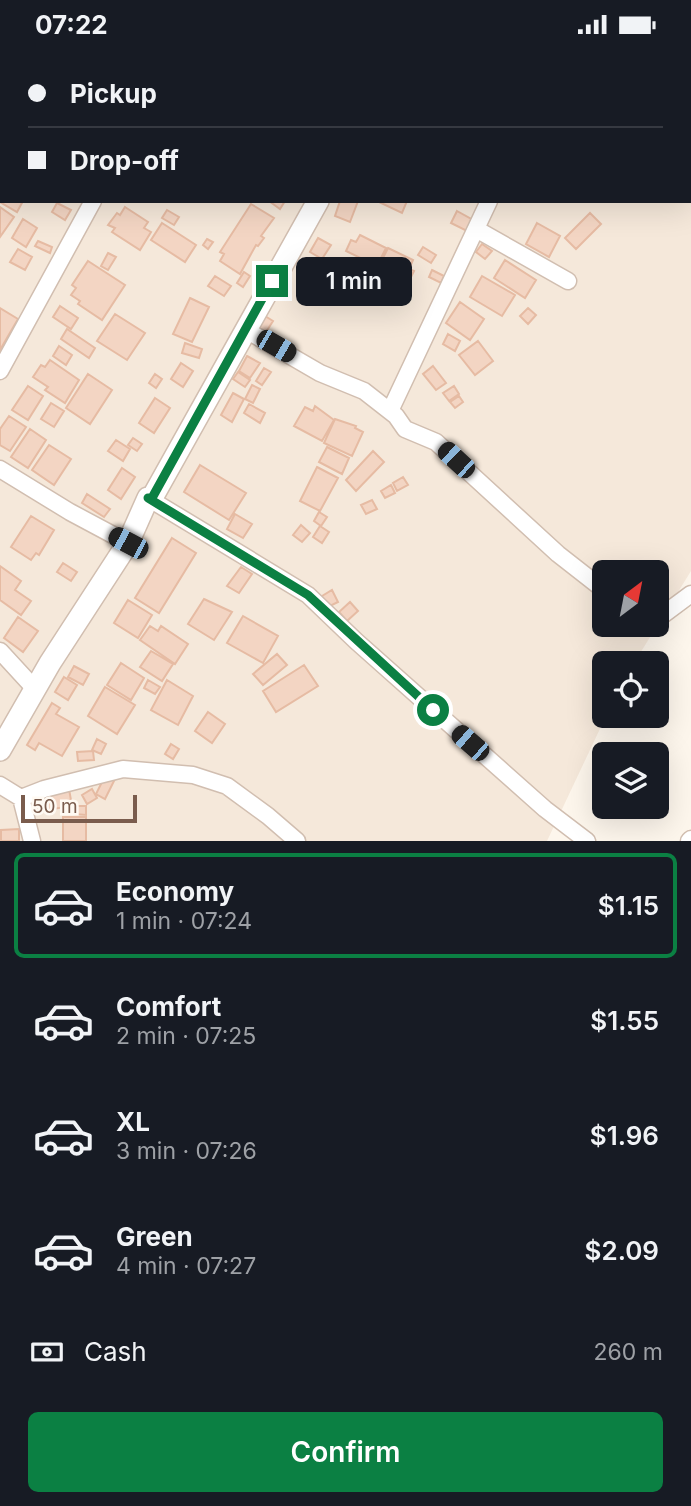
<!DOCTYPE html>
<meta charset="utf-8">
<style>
:root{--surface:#171b24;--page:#242831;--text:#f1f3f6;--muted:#9ea1a6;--line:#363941;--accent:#0b8043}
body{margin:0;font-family:Inter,sans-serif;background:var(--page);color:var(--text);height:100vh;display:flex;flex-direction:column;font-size:26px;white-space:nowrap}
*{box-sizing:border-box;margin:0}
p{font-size:23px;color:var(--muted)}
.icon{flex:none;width:38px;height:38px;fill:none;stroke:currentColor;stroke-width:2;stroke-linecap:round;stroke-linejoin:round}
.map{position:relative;height:792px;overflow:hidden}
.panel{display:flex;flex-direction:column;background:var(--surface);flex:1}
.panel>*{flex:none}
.guide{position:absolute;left:0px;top:0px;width:691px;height:154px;box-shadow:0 7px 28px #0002;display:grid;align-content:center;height:154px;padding:0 28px;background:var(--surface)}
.needle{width:46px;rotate:32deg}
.buttons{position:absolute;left:592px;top:511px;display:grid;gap:14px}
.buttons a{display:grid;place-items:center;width:77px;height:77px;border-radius:10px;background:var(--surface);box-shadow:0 7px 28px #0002;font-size:35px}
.scale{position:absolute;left:21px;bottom:18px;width:116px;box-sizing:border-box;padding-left:7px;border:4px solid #7a5c4d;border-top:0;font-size:19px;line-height:24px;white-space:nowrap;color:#7a5c4d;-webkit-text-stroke:5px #fffaf3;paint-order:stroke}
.end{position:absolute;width:32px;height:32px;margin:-16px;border:9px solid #0b8043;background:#fff;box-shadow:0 0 0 4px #fff}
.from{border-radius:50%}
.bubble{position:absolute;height:49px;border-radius:10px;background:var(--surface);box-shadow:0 7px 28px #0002;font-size:23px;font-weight:600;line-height:49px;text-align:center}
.car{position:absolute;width:21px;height:42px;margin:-21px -10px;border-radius:9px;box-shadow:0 0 5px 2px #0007;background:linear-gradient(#222 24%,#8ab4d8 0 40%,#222 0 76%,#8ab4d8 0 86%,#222 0)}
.guide b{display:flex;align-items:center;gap:24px;height:66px;font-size:26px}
.guide b+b{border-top:2px solid var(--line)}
.guide i{width:18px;height:18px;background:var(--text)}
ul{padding:12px 0 0;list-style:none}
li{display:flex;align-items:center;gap:21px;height:105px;margin:0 14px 10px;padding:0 14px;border:4px solid transparent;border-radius:10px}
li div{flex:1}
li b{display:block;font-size:26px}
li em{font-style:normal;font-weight:600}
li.on{border-color:var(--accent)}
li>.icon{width:63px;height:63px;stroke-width:1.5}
.pay{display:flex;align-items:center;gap:18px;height:77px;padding:0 28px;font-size:26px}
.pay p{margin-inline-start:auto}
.cta{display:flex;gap:14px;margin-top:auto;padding:14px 28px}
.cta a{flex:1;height:80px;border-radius:10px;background:var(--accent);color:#fff;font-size:28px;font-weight:600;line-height:80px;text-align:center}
.status{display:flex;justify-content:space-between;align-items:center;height:49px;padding:0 35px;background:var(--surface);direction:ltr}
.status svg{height:19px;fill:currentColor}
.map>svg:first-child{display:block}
.residential{fill:#f5e8da;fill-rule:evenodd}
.building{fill:#f3d5c3;stroke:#e6bba3;stroke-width:2}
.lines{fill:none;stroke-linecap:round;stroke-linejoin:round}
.minor-casing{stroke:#d1beb0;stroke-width:19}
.tertiary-casing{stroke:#d1beb0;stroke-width:24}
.minor{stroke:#fff;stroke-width:16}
.tertiary{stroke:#fff;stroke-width:21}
.route{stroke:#0b8043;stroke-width:9}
</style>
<div class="status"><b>07:22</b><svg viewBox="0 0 49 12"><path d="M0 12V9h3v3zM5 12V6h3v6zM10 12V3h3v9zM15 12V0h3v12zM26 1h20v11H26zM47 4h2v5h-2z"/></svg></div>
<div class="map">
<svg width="691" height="792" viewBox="0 0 691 792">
<rect width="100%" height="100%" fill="#fdf6ec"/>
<path class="residential" d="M0,0h691v522l-57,92h-30v53h2l-59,125h-547zM2,2h688v150h-688zM604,523h52v53h-52z"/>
<path class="building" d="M0,0h12l-10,2 -2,26z
M2,137v15h21l-6,11 -17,-10z
M269,152h16l-5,8z
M340,152h18l-8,21 -15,-6z
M377,152h30l-5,12z
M57,154l14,7 -6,10 -13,-8z
M251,155l23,14 -13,18 3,2 -6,8 -2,-1 -16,29 -20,-13 4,-7 -4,-2z
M0,158l14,10 -14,20z
M125,158l23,15 -4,6 7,4 -11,18 -28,-18 3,-4 -7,-3 9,-12 3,2z
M167,161l12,7 -5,8 -12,-7z
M457,162l16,9 -6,11 -16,-8z
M590,164l11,11 -25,25 -11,-11z
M23,170l14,9 -11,19 -14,-9z
M162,174l34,22 -11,17 -34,-22z
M537,174l23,13 -11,21 -23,-13z
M360,186l26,13 -9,18 -31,-15 5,-11 5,2z
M318,189l13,7 -9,14 -12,-7z
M207,190l6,3 -5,7 -5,-4z
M38,192l14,6 -2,6 -15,-7z
M482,195l10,7 -7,8 -9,-7z
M423,198l13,8 -5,8 -13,-8z
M388,199l25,12 -4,9 5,2 -5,10 -30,-15z
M18,200l14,8 -7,13 -15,-8z
M108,204l8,4 -8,13 -7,-4z
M505,211l31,20 -11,18 -31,-20z
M88,212l37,24 -23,35 -24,-16 2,-3 -9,-6 5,-7 -4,-3z
M432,221l12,6 -3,7 -12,-6z
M244,223l6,4 -7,11 -6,-4z
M215,227l16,10 -7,10 -16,-10z
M482,227l33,19 -13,21 -32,-19z
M190,249l19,9 -17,35 -19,-8z
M460,253l24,17 -14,21 -24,-17z
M60,257l18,12 -7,11 -18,-12z
M0,259l18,11 -18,31z
M528,259l8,7 -8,9 -8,-8z
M115,265l30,19 -18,27 -30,-19z
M265,267l8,5 -7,11 -8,-5z
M67,280l28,19 -6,10 -28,-19z
M448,285l12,7 -5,10 -12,-7z
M478,292l15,20 -18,14 -16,-20z
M185,294l17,6 -3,9 -17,-5z
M59,297l13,9 -6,10 -13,-9z
M247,307l13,7 -10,15 -11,-7z
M50,311l29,20 -14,23 -20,-13 3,-3 -15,-10 8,-12 4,2z
M181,314l12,8 -10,16 -12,-8z
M433,317l13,17 -10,7 -13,-16z
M264,319l7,4 -9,13 -6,-4z
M238,323l12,8 -5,7 -12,-8z
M88,325l24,16 -22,34 -24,-16z
M155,325l7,5 -6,9 -7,-5z
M252,336l8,4 -7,14 -8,-4z
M28,337l15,10 -15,24 -16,-10z
M454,337l5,8 -10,7 -6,-8z
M233,344l11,6 -12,23 -11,-7z
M459,347l4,6 -8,6 -5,-6z
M155,349l15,10 -16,25 -15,-10z
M51,354l13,8 -10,16 -13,-8z
M249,355l16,9 -5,10 -16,-10z
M315,357l19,14 -12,21 -28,-15 11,-19 8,4z
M9,367l17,11 -16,24 -10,-6v-16z
M335,370l21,7 -1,2 8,4 -11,24 -28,-13z
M30,380l16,11 -18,28 -17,-11z
M133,389l9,6 -5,7 -9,-6z
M116,391l14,9 -7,12 -15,-10z
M49,396l22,14 -17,26 -22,-15z
M327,398l22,11 -7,16 -23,-12z
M373,402l11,11 -28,29 -10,-11z
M200,416l46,28 -17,27 -45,-28z
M317,418l21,11 -18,33 -20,-10z
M122,419l13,9 -14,22 -13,-9z
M403,428l5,8 -11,6 -4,-8z
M391,436l4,8 -10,5 -4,-7z
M87,445l23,15 -6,8 -22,-14z
M372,451l5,9 -11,5 -5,-9z
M319,463l8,5 -6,9 -7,-5z
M235,465l17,10 -9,14 -16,-9z
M31,467l23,14 -15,25 -3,-2 -5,7 -20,-13z
M301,476l9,8 -8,9 -9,-7z
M320,477l9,6 -7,11 -9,-6z
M172,489l24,15 -37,60 -24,-15z
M63,514l14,9 -6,9 -14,-9z
M0,517l21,15 -6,9 16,11 -10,14 -21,-15z
M241,518l11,7 -13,19 -12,-7z
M332,541l6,12 -10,5 -6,-11z
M204,550l28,13 -18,28 -26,-16z
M128,551l24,15 -14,23 -24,-15z
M350,553l8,9 -11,10 -8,-9z
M243,567l35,20 -15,27 -36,-20z
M18,568l20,14 -15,21 -19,-14z
M150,577l8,5 3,-5 27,18 -13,20 -35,-24z
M151,602l22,13 -11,17 -22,-14z
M277,605l10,11 -24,20 -10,-11z
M121,614l23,15 -13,22 -24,-15z
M304,616l14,21 -42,26 -13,-21z
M74,617l15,8 -6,11 -15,-8z
M64,628l13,8 -9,15 -13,-8z
M148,631l12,7 -5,7 -11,-6z
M167,631l26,16 -15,29 -27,-15z
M105,638l30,18 -18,29 -29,-18z
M52,654l8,5 -4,6 23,13 -17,29 -23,-13 -4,7 -8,-5z
M208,663l17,12 -13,19 -17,-12z
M97,690l9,5 -5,10 -9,-4z
M171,695l8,5 -6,10 -8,-5z
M93,702l1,9 -16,1 -1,-9z
M106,725l9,5 -10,20 -9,-5z
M69,740l3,17 -26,4 -3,-18z
M92,740l5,9 -10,6 -5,-9z
M41,748l2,14 -11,1 -2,-14z
M74,757h12v9l-12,-1z
M63,768h23v24h-23z
M19,780v12h-18v-11z"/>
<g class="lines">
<defs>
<path id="minor" d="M181,0l1,2
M29,2v-2
M159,2l1,-2
M684,2l1,-2
M0,65l2,-4
M690,65l1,1
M476,180l92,52
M246,281l74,43 44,18 32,25 9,13 31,13 122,112 46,36
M0,322l93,-170
M390,362l99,-210
M0,420l70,43 58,31
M148,449l160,97 48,46 189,168 42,32
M656,568h4l31,-23
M0,602l35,38
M0,736l21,13 23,-9 79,-20 70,6 34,11 41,30 29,25
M21,749l11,43
M689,792l2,-2"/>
<path id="tertiary" d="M407,2l1,-2
M0,701l50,-87 78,-120 20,-45h4l166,-297"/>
</defs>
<use href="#minor" class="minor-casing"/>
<use href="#tertiary" class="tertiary-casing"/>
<use href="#minor" class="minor"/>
<use href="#tertiary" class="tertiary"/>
</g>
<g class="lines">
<path class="route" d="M272,232l-120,217h-4l160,97 125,115"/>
</g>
</svg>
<div class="buttons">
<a><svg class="needle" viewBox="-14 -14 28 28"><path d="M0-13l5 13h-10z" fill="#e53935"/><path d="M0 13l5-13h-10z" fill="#9ea1a6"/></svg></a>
<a><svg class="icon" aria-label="locate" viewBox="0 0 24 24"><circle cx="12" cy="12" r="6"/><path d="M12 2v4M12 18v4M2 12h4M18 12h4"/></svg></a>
<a><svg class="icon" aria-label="layers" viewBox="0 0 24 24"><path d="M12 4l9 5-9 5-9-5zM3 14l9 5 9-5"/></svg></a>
</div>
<div class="scale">50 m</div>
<i class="end from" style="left:433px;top:661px"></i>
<i class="end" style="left:272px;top:232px"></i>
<div class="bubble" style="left:296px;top:208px;width:116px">1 min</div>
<i class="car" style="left:276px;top:297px;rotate:120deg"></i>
<i class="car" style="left:456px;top:411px;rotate:313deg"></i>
<i class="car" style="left:128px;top:494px;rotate:298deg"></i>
<i class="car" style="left:470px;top:694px;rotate:311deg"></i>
<div class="guide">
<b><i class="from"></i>Pickup</b>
<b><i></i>Drop-off</b>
</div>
</div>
<section class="panel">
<ul>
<li class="on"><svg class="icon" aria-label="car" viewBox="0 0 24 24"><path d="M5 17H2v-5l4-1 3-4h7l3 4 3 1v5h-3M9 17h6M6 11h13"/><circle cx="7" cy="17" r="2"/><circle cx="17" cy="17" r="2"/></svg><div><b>Economy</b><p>1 min · 07:24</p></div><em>$1.15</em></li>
<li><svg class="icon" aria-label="car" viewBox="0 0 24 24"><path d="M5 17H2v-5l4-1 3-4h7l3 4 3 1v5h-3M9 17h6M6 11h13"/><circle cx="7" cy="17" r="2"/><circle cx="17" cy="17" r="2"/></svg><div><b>Comfort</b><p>2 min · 07:25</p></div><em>$1.55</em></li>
<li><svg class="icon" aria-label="car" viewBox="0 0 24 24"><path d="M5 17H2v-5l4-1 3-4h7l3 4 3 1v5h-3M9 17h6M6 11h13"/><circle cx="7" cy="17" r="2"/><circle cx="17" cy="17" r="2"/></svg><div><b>XL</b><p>3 min · 07:26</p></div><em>$1.96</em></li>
<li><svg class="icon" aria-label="car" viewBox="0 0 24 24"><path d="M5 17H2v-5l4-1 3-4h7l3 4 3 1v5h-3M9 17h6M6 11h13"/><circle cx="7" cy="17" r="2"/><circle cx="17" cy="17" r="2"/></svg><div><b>Green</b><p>4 min · 07:27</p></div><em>$2.09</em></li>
</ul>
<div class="pay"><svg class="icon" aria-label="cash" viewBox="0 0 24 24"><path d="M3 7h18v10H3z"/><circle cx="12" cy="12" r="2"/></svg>Cash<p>260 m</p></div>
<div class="cta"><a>Confirm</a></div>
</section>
